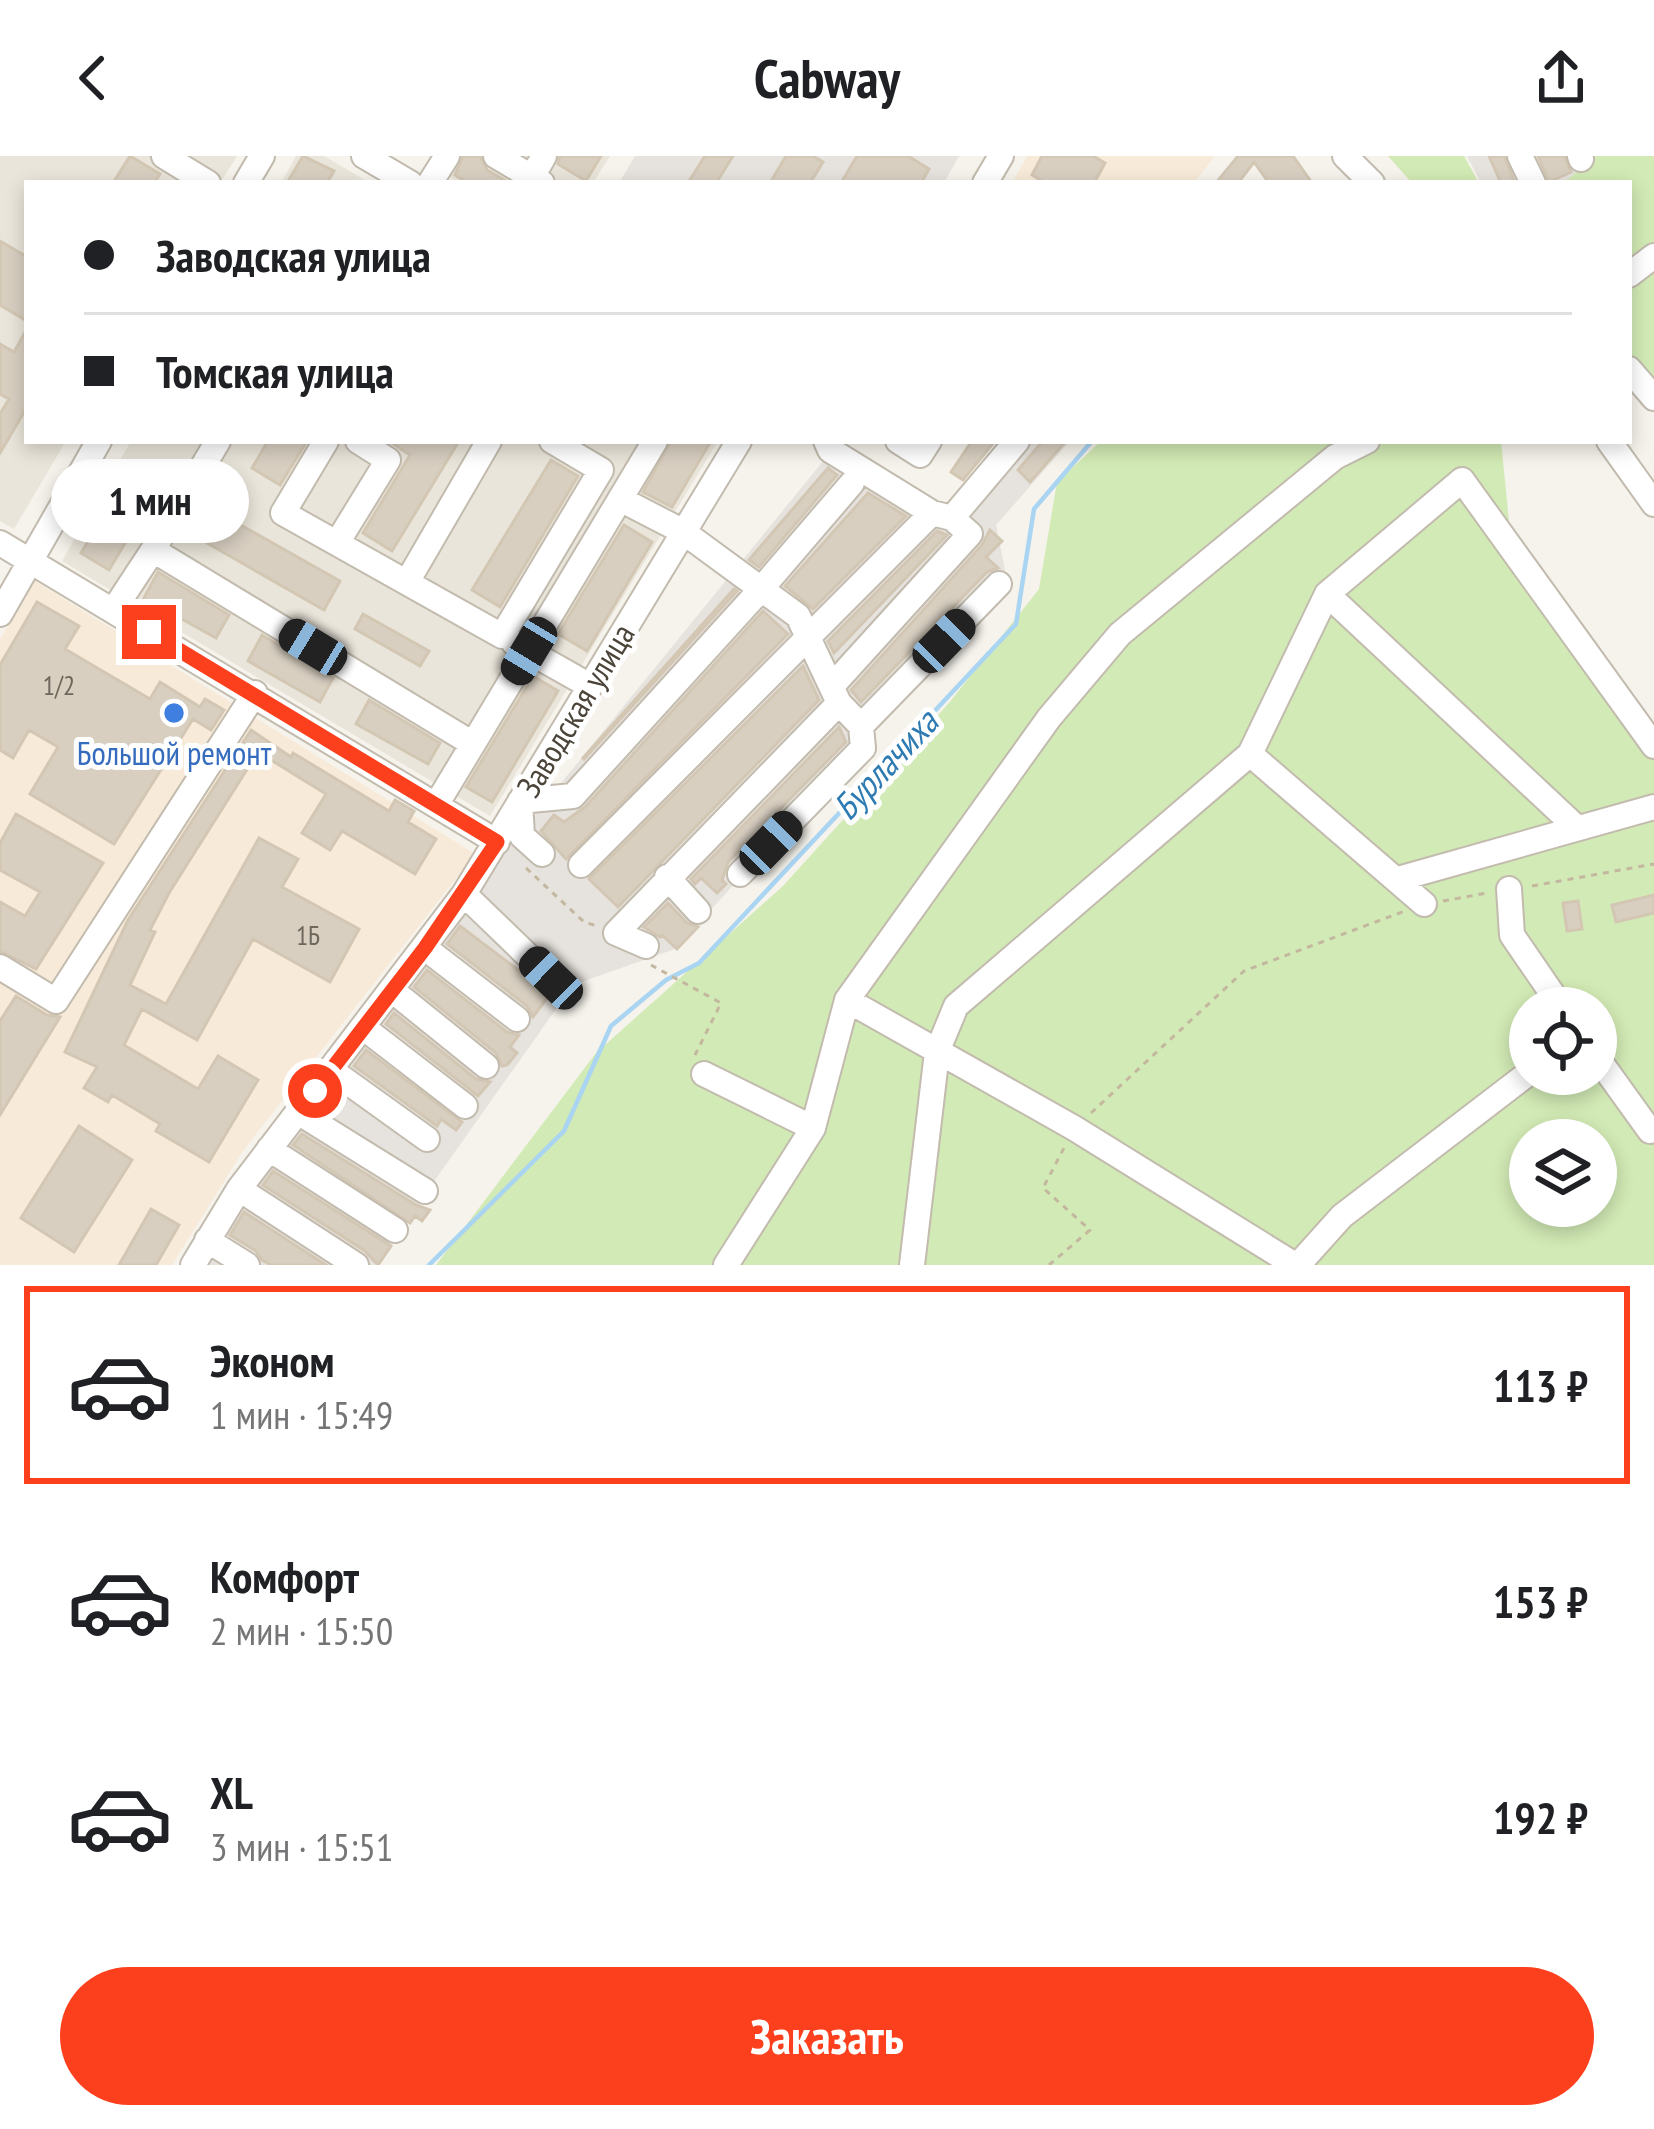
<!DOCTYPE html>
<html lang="ru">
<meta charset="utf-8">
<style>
:root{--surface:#fff;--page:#f2f2f2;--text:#202124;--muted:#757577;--line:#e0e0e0;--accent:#fc3f1d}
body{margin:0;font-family:"PT Sans Narrow",sans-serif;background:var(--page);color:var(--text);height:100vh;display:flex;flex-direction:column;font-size:45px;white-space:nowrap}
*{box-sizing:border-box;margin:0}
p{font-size:39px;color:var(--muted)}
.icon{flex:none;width:66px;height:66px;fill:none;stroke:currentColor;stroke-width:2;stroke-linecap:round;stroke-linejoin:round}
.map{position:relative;height:1109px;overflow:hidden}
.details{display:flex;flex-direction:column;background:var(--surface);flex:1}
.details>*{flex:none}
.hud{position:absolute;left:24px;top:24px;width:1608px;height:264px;border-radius:0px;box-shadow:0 6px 18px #0003;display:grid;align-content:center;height:264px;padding:0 60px;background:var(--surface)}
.tools{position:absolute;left:1509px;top:831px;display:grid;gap:24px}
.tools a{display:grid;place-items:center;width:108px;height:108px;border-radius:50%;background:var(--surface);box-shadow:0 6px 18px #0003;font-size:60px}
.end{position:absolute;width:54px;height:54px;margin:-27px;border:15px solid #fc3f1d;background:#fff;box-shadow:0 0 0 6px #fff}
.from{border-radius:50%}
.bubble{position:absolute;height:84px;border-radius:42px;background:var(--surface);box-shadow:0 6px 18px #0003;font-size:39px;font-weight:700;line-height:84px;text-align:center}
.car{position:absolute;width:36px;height:72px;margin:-36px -18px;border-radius:15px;box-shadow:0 0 9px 3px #0007;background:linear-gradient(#222 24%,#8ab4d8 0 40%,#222 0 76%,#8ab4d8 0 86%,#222 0)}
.hud b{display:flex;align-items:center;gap:42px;height:114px;font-size:45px}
.hud b+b{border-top:3px solid var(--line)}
.hud i{width:30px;height:30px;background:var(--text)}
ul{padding:21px 0 0;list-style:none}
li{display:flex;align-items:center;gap:36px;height:198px;margin:0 24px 18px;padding:0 36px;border:6px solid transparent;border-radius:0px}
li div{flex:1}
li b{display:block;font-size:45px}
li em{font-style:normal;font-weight:700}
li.on{border-color:var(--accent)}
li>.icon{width:108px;height:108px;stroke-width:1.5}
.cta{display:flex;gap:24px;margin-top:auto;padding:24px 60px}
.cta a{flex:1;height:138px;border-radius:72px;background:var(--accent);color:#fff;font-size:48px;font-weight:700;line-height:138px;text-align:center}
header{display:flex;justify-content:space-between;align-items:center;height:156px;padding:0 60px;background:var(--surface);font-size:54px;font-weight:700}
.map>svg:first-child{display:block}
.residential{fill:#eae5da}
.commercial{fill:#f7ead8}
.industrial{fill:#e6e2dd}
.green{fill:#d2eab5;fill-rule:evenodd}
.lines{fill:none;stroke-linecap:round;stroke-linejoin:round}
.stream{stroke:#a9d4f2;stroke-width:4.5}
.building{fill:#d8cfc1;stroke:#d3c7b4;stroke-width:3}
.minor-casing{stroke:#c2bbae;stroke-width:28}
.path{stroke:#c4b79f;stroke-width:3;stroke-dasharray:6 6;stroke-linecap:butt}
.minor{stroke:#fff;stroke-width:24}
.route{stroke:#fc3f1d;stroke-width:15}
.shop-dot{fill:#3f7fe0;stroke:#fff;stroke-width:4.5}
.labels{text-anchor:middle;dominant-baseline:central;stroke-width:10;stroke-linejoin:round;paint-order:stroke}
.number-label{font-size:27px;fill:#6e675b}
.street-label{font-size:33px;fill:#4b4439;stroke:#fff}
.shop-label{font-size:33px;fill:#366cbe;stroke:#fff}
.water-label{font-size:36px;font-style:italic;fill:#2e7ab2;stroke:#fff}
</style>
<header><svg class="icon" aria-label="back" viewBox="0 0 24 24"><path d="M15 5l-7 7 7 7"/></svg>Cabway<svg class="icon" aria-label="share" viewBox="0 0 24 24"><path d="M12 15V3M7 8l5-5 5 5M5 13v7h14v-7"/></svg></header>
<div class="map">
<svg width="1654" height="1109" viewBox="0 0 1654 1109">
<rect width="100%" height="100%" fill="#f6f3ec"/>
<path class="residential" d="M0,0h237l-17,27h-193v258h39l-52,88 -14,-8z
M296,0h28l46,27h-89z
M448,0h162l-17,27h-133l-21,-12z
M131,285h587l-228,375 -428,-255z"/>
<path class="commercial" d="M1027,0h188l-21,27h-182z
M35,425l440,273 -232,297 -71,114h-172v-626z"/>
<path class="industrial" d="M635,0h324l-15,27h-325z
M1467,0h129l-33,27h-82z
M1016,285h54l-74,84 9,45 -154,186 -176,193 -102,36 -198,280h-171l39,-64 218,-295 367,-451 121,50z"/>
<path class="green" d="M1388,0h76l15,27h-67z
M1596,0h58v245l-25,-28v-190h-66z
M1101,285h400l11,110 142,198v516h-1218l160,-212 186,-166 167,-184 90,-114 18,-107zM1530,852h66v66h-66zM1530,984h66v66h-66z"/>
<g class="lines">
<path class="stream" d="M429,1109l135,-134 47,-105 55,-46 33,-17 317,-339 18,-115 58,-68"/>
</g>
<path class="building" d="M130,0l30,18 -6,9h-41z
M303,0l31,15 -7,12h-40z
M463,0h17l7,14 22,13h-41l-13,-8z
M560,0h41l-15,25 -28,-17z
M705,0h28l-17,27h-28z
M786,0h27l10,6 -13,21h-40z
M857,0h51l21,13 -8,14h-80z
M1042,0h51l12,7 -11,20h-48l-14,-8z
M1238,0h55l19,27h-43l-15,-21 -16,21h-22z
M1489,0h15l11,27h-14z
M1538,0h26l7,16 -22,10z
M0,85l27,16v64l-27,-16z
M27,173v78l-27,46v-39l9,-15 -9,-5v-50l14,8z
M268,285h39l-27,44 -28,-17z
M389,285h70l-67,110 -29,-18 47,-78z
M671,285h40l-39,66 -29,-15z
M972,285h23l-32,39 -12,-8z
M1043,285h23l-36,41 -12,-12z
M551,304l27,16 -78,131 -28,-17z
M136,305l28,17 -55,92 -28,-17z
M828,312l9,7 -78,92 -10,-7z
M868,337l38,23 -93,93 -28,-23z
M223,359l117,66 -16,29 -117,-67z
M624,369l28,17 -65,109 -29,-17z
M990,374l12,11 -16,16 12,11 -11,4 -126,130 -10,-12 131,-145z
M937,375l10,4 -113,118 -6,-12z
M158,416l71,43 -13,23 -72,-40z
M734,433l3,2 -153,168 -1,-1z
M37,446l42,24 -14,23 85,50 10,-17 40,25 5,-8 19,11 -13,20 -18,-11 -79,125 -84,-50 28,-47 -29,-17 -16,28 -13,-8v-85z
M763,455l25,23 -222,225 -25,-28 13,-16 10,7 21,-15z
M363,458l66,37 -9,15 -65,-37z
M262,479l71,43 -13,24 -72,-41z
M803,510l16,34 -201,207 -29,-28z
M533,520l25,15 -66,111 -26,-15z
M369,544l71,43 -12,21 -72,-40z
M839,571l7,15 -118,120 -6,18 4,4 -9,9 -16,-15 -6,6 -4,-5z
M251,574l40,27 2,-4 96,58 6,-11 19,11 -6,11 28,17 -21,35 -73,-43 -12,19 -28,-17 24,-39 -68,-42 -89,141 -19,37 5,2 -25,53 36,19 93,-166 39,21 -16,28 77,42 -29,53 -77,-43 -56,101 -55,-31 -18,36 74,44 20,-33 40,24 -49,82 -53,-31 4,-7 -48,-29 -4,7 -24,-14 13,-21 -32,-15 63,-132z
M16,658l87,49 -67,106 -36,-18v-49l25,14 15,-24 -40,-22v-27z
M1654,739v18l-38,9 -4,-17z
M1578,745l4,28 -15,2 -4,-28z
M668,747l19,20 11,4 -21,22 -15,-14 -2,2 -16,-10z
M460,770l90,68 -17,23 -6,-11 -80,-62z
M427,814l80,62 12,3 -9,12 7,6 -10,12 -5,1 -6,-13 -82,-66z
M16,840l31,19 13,2 -60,98v-94z
M394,857l82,66 14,3 -12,14 -92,-72z
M366,894l96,72 -6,8 -15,-11 -4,7 -83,-60z
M79,970l53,34 -58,92 -53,-34z
M302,978l114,71 14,5 -8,11 -7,-5 -5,7 -117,-78z
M273,1015l118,75 -13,19 -13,-14 -102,-66z
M151,1053l28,16 -23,40h-37z
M244,1056l82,53h-55l-9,-5 -6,-9 -26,-16z"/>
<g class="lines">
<defs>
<path id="minor" d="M164,0l44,27
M364,0l46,27
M496,0l46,27
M1345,0l27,27
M1520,0l13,27
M1580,0l1,3
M532,21l12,-21
M246,27l16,-27
M430,27l17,-27
M985,27l16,-27
M1629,119l25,-19
M1629,213l25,29
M326,285l-43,72 219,123 99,-166 -49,-29
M826,285l4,9 102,63 20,5 18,16 -138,152
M898,285l22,14 9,-14
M1609,285l45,63
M620,343l62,32 116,85 41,87 22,23 2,22 -123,126
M952,362l65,-77
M0,387l497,299
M337,387l51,-83 -30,-19
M153,394l65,-109
M407,426l82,-141
M1327,438l249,233
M113,455l40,-61 320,194 -37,61
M0,458l99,-173
M514,487l76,43
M861,570l138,-142
M473,588l182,-303
M1250,598l174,150
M542,698l-20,-18 -2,-35 53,-5 189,-208 90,-105
M581,709l351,-352
M667,721l31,34
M1398,723l256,-72
M1509,733l3,46 50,73
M464,738l87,84
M646,790l-30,-13 223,-230
M425,792l92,71
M0,811l56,34 199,-308
M393,835l93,75
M847,844l227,128 221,137
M364,872l101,78
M1596,900l54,75 4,-2
M331,914l96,69
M704,918l109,54
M298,956l127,79
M269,993l126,81
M239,1033l117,76
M207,1084l40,25
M193,1109l46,-76 225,-295 275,-453
M726,1109l87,-137 34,-128 202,-282 71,-84 215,-177 32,-16
M912,1109l25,-213 19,-46 294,-252 77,-160 135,-114 192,266
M1298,1109l44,-49 188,-144"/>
</defs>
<use href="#minor" class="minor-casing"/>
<path class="path" d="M526,712l58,54 13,4
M1532,730l122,-22
M1443,745l44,-8
M651,809l70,38 -27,54
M1091,957l153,-142 161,-60
M1049,1109l41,-35 -47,-42 21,-40"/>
<use href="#minor" class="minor"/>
</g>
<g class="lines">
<path class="route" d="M149,476l348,210 -72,106 -110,143"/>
</g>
<circle class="shop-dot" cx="174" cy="557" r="12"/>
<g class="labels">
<g class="number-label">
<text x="59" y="529">1/2</text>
<text x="308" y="779">1Б</text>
</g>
<g class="street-label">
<text transform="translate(575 554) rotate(-59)">Заводская улица</text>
</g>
<g class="shop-label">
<text x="174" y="596">Большой ремонт</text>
</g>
<g class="water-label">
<text transform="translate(885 608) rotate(-47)">Бурлачиха</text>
</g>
</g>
</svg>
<div class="tools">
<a><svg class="icon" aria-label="locate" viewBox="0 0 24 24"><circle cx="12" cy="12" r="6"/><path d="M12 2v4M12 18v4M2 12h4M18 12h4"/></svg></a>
<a><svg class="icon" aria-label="layers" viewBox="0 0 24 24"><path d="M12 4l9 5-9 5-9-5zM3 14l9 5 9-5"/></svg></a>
</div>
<i class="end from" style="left:315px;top:935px"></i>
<i class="end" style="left:149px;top:476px"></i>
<div class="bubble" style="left:51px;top:303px;width:198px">1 мин</div>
<i class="car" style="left:944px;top:485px;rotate:44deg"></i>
<i class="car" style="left:313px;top:491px;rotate:301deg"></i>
<i class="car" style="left:529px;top:495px;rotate:211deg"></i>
<i class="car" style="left:771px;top:687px;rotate:44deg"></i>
<i class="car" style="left:551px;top:822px;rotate:314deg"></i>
<div class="hud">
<b><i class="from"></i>Заводская улица</b>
<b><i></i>Томская улица</b>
</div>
</div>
<section class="details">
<ul>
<li class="on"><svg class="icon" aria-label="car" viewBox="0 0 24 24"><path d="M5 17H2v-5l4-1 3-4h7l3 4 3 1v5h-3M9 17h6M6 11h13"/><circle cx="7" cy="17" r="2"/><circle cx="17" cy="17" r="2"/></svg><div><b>Эконом</b><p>1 мин · 15:49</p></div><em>113 ₽</em></li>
<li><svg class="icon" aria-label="car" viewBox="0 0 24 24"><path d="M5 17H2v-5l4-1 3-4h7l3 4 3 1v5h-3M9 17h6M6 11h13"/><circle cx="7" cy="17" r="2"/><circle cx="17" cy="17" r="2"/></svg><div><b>Комфорт</b><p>2 мин · 15:50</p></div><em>153 ₽</em></li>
<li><svg class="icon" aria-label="car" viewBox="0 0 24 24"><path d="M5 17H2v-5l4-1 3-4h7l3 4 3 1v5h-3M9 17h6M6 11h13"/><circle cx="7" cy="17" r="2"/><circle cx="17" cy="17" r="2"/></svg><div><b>XL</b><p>3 мин · 15:51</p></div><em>192 ₽</em></li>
</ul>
<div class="cta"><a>Заказать</a></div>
</section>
